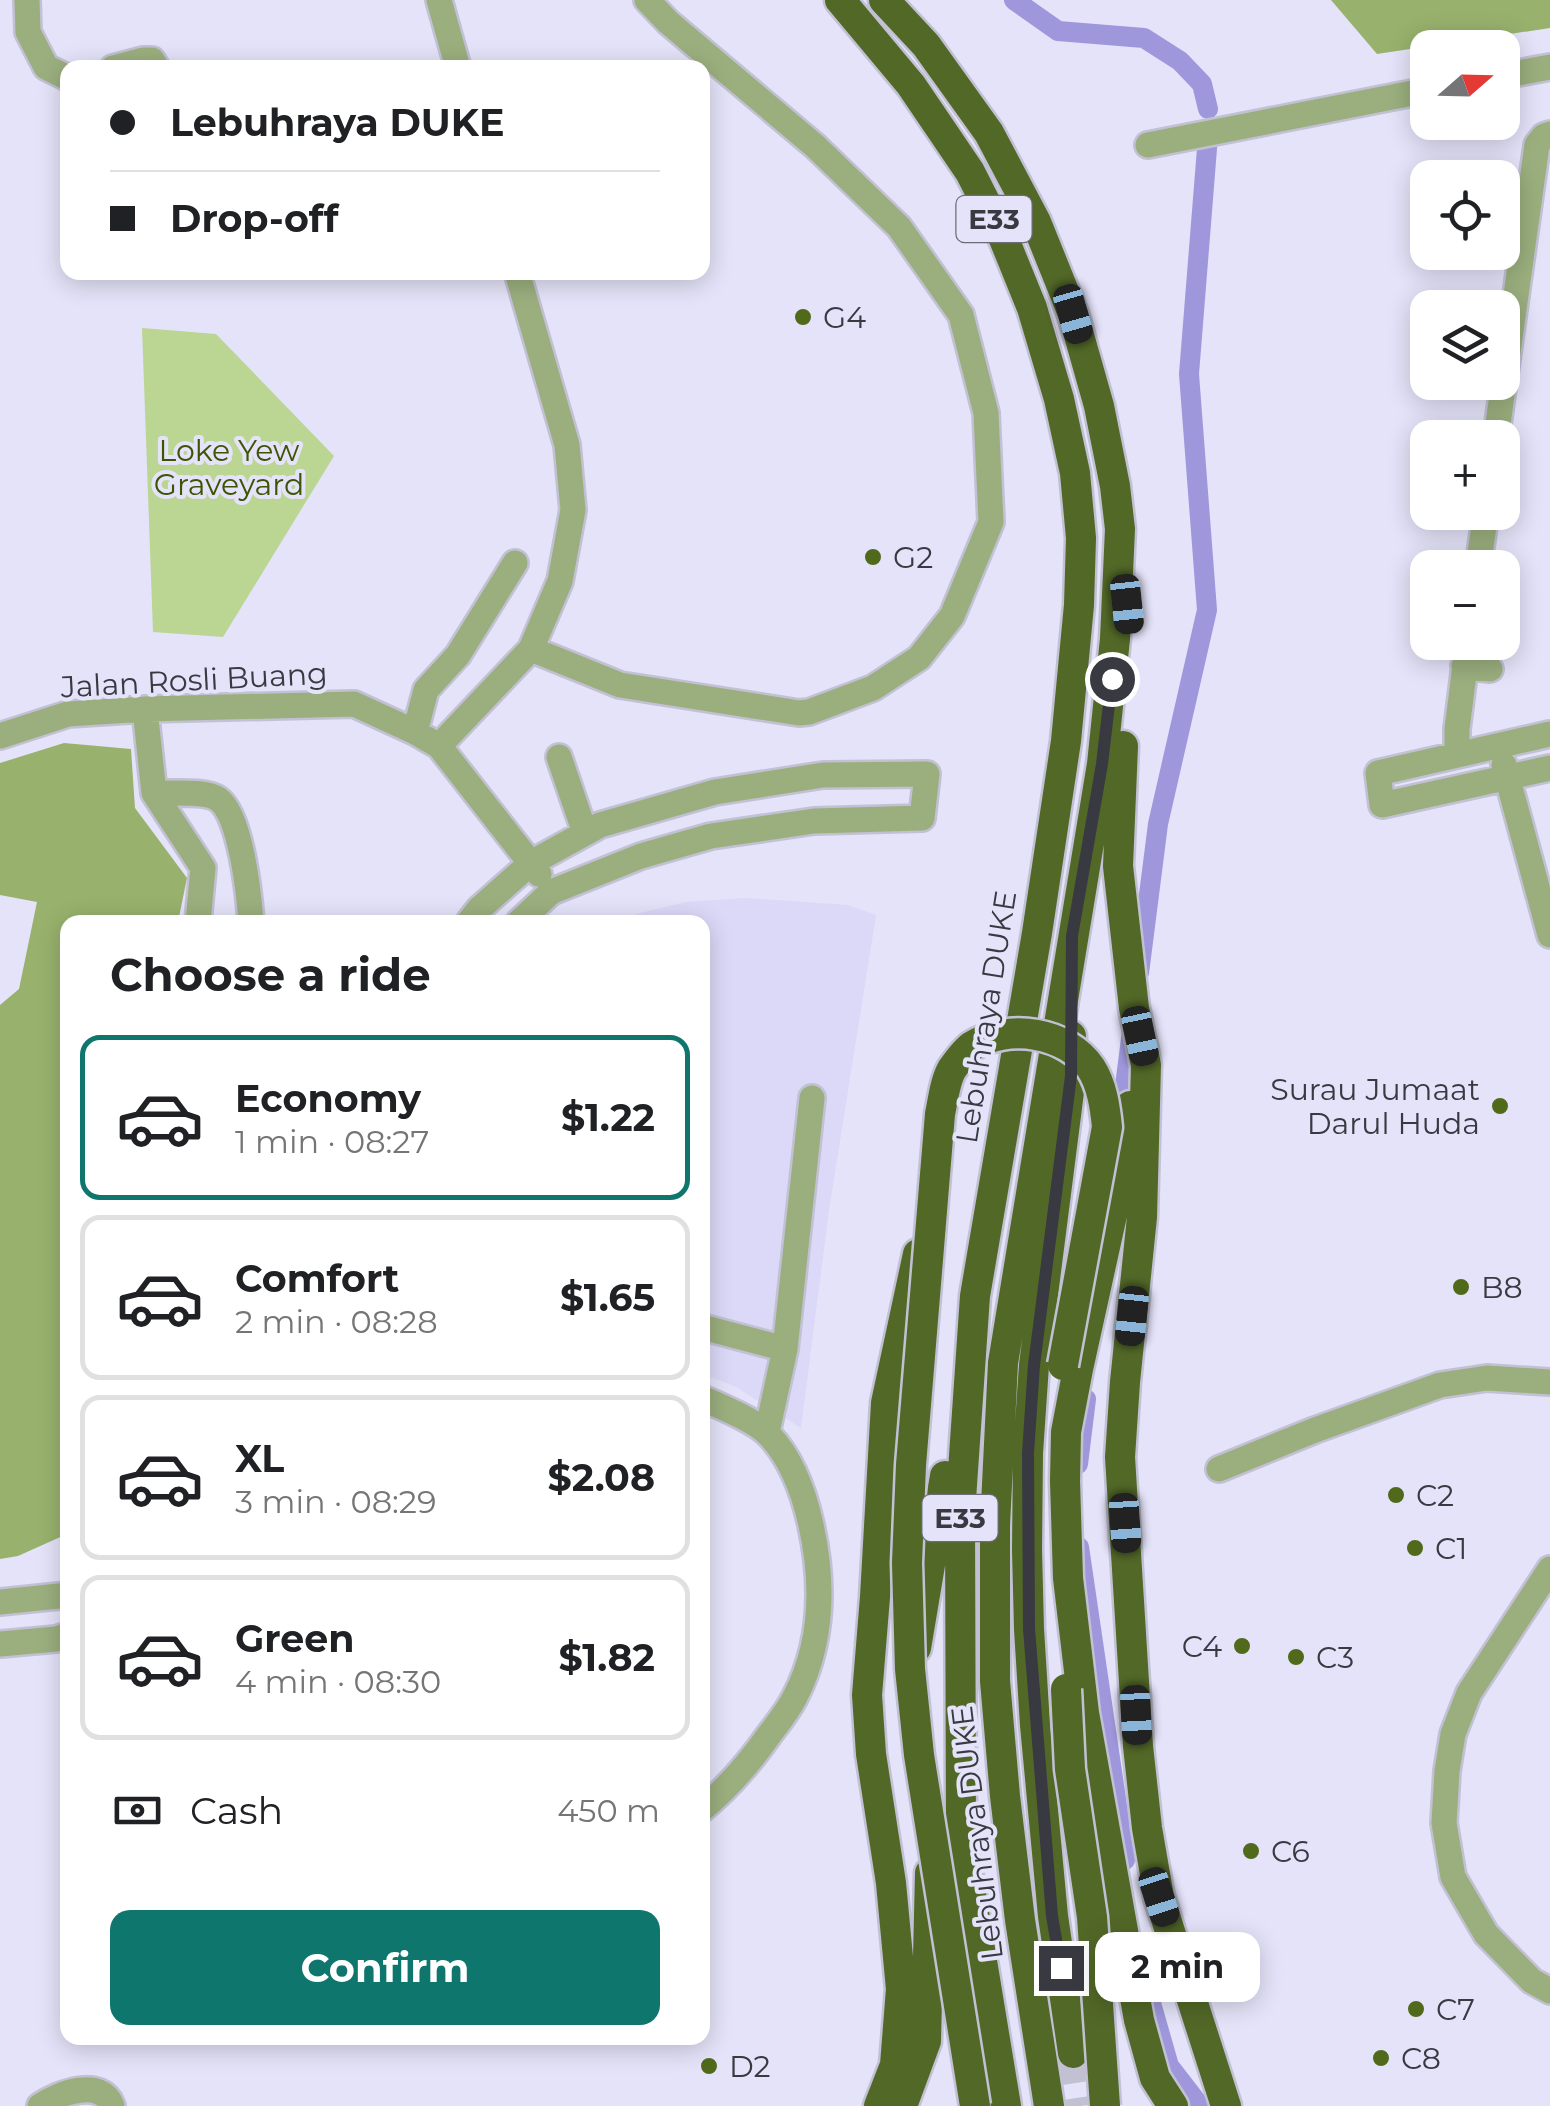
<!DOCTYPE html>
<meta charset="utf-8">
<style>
:root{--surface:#fff;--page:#f6f6f6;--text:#202124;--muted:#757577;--line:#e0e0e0;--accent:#0f766e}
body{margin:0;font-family:Montserrat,sans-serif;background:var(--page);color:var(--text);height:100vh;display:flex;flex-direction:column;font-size:38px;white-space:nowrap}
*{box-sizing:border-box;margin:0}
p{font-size:32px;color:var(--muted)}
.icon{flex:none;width:55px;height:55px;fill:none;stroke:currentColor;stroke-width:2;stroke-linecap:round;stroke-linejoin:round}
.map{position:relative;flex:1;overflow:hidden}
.panel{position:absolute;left:60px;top:915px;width:650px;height:1130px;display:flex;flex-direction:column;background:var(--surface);border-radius:20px;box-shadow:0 5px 25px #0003}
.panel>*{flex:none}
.guide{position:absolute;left:60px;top:60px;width:650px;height:220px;border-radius:20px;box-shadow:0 5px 25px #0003;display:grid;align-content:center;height:220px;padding:0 50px;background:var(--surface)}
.needle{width:65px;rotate:70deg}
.controls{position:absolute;left:1410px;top:30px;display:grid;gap:20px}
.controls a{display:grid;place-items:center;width:110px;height:110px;border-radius:20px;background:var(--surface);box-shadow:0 5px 25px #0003;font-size:50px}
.end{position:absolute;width:45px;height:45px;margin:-22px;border:12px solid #393942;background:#fff;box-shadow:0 0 0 5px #fff}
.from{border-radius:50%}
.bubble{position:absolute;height:70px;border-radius:20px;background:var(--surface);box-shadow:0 5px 25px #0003;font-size:32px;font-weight:700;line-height:70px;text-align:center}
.car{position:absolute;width:30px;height:60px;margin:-30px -15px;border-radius:12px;box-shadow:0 0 8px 2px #0007;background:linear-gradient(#222 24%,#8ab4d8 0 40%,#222 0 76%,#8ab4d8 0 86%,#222 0)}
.guide b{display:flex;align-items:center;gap:35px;height:95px;font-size:38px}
.guide b+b{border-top:2px solid var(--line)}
.guide i{width:25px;height:25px;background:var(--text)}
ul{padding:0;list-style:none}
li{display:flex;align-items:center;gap:30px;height:165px;margin:0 20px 15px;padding:0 30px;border:5px solid var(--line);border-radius:20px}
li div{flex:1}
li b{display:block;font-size:38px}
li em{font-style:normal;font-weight:700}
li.selected{border-color:var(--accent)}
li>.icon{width:90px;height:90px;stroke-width:1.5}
h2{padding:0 50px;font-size:45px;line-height:120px}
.pay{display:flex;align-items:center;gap:25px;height:110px;padding:0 50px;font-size:38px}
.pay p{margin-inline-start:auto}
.button{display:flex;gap:20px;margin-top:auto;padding:20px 50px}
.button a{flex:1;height:115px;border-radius:20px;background:var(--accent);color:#fff;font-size:40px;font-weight:700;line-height:115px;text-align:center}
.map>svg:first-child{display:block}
.built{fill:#dbd9f7}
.green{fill:#bbd593}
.forest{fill:#98b26d}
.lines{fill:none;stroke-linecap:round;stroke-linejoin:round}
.canal{stroke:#9e97db;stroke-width:20}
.highway-tunnel{stroke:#c2c1d4;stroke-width:30;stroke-dasharray:30 15;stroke-linecap:butt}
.minor-casing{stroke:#c2c1d4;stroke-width:30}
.highway-casing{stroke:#c2c1d4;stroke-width:35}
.minor{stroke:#9baf7e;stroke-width:25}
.highway{stroke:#526827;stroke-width:30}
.highway-bridge-casing{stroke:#c2c1d4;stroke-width:35;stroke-linecap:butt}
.highway-bridge{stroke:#526827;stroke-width:30}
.route{stroke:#393942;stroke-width:12}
.poi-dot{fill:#50691a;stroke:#e4e3f9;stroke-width:4}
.labels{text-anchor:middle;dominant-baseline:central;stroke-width:8;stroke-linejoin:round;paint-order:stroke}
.shield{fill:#e4e3f9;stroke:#6c6c79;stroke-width:2.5}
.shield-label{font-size:28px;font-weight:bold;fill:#393942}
.poi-label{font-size:30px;fill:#393942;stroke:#e4e3f9;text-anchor:start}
.park-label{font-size:30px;fill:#3d5403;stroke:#e4e3f9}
.street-label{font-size:30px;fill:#393942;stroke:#e4e3f9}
</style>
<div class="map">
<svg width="1550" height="2106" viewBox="0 0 1550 2106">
<rect width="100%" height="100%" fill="#e4e3f9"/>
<path class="built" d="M746,898l102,7 28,10 -47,295 -28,218 -65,-41 -33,-13 -1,-452h-86l24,-9 46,-11z"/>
<path class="green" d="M142,328l74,6 118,122 -111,181 -70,-5z"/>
<path class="forest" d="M1331,0h219v28l-173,26z
M64,743l67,6 4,59 52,70 -9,44h-110l-1,612 -49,22 -18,3v-554l19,-16 18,-87 -37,-7v-132z"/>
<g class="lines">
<path class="canal" d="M1014,0l44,31 86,7 36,23 22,23 6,25
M1139,973l19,-149 49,-214 -18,-236 19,-238
M1121,1117l11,-86
M1078,1464l8,-65
M1079,1547l46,313
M1145,1982l24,84 31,40"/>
<path class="highway-tunnel" d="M1073,2053l8,53"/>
<defs>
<path id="minor" d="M27,0l1,32 18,35 22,11
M439,0l19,68
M113,68l30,-8h9l5,8
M1502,76l48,-9
M1148,145l280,-55
M1496,438l41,-293 7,-9 6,-2
M1478,568l8,-56
M531,649l89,36 179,28 10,-1 64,-24 46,-30 33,-42 39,-94 -5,-109 -25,-98 -62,-88 -84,-81 -147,-124 -21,-22
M1464,666l26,3
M145,709l9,84 49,75 -5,54
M415,732l11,-42 32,-35 57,-92
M1550,734l-172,39 4,32 168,-37
M0,736l68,-22 77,-5 209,-5 61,28 24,14 100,128
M439,746l92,-97 29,-68 13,-71 -6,-65 -50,-173
M1457,755v-26l11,-87
M559,757l26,76
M1504,765l46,170
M154,793c16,1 51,-3 64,6 23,16 31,96 33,123
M469,922l10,-13 52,-46 69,-38 115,-33 108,-17 104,-1 -5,44 -108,3 -103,15 -70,20 -90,36 -32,30
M702,1327l83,22
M702,1398c19,9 53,22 67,37 23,24 35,58 42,90 13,59 12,118 -16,172 -7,14 -17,26 -26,38 -19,27 -41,53 -67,74
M767,1432l18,-83 27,-251
M1219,1469l96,-39 125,-45 47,-7 63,4
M1550,1569l-81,124 -16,41 -6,37 -3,52 9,54 33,57 46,47 18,10
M0,1602l68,-7
M0,1644l56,-5 12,-4
M40,2106c19,-13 62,-29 72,0"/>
<path id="highway" d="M840,0l71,85 59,87 34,67 28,69 27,91 16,74 6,65 -2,67 -13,136 -29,192 -62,363 -15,218 1,320 45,272
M884,0l42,45 63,88 47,89 37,92 26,92 16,80 5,43 -5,110 -13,125 -99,599 -8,162v156l10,115 15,124 29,186
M1123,746l-5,120 16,142 12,57 -4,152 -17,165 -5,75 18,289 9,82 12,69 67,209
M1071,1036v40l-37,289 -6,88 -1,97 2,79 6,96 18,191 20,137
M1130,1106l-14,91 -38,172 -12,63 -1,49 3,97 16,135 55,307 16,58 18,28
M916,1648l29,-172
M879,2106l16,-41 6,-76 -10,-106 -20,-129 -4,-59 8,-98 11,-194 32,-149
M902,2106l24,-65 4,-168"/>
</defs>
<use href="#minor" class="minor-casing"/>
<use href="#highway" class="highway-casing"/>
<use href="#minor" class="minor"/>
<use href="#highway" class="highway"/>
<defs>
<path id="highway-bridge" d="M1066,1689l4,80 22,148 13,189
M975,2106l-56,-351 -9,-86 -3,-106 4,-98 29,-351c3,-14 5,-33 12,-45 5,-7 14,-19 20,-23 36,-23 95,-14 119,22 11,17 14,39 16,59l-44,238"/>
</defs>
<use href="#highway-bridge" class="highway-bridge-casing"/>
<use href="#highway-bridge" class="highway-bridge"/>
</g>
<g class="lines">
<path class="route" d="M1061,1968l-9,-52 -23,-287 -1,-176 6,-88 37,-289 1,-140 30,-172 10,-85"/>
</g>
<g class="poi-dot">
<circle cx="803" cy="317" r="10"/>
<circle cx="873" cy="557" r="10"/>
<circle cx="1500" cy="1106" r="10"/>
<circle cx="1461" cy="1287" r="10"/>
<circle cx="1396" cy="1495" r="10"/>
<circle cx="1415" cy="1548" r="10"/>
<circle cx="1242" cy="1646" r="10"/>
<circle cx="1296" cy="1657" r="10"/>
<circle cx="1251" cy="1851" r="10"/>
<circle cx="1416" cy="2009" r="10"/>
<circle cx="1381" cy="2058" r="10"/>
<circle cx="709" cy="2066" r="10"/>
</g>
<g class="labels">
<g class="shield">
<rect x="956.5" y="196" width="75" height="46" rx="8"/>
<rect x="922.5" y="1495" width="75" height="46" rx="8"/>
</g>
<g class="shield-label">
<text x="994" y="219">E33</text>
<text x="960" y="1518">E33</text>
</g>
<g class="poi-label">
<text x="823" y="317">G4</text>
<text x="893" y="557">G2</text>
<text x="1480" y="1089" text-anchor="end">Surau Jumaat<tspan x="1480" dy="34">Darul Huda</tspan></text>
<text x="1481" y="1287">B8</text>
<text x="1416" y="1495">C2</text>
<text x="1435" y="1548">C1</text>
<text x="1222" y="1646" text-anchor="end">C4</text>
<text x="1316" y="1657">C3</text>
<text x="1271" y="1851">C6</text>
<text x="1436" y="2009">C7</text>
<text x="1401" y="2058">C8</text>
<text x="729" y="2066">D2</text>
</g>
<g class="park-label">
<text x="229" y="450">Loke Yew<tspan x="229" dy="34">Graveyard</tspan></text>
</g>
<g class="street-label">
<text transform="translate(194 680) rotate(-3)">Jalan Rosli Buang</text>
<text transform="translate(986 1017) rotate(-81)">Lebuhraya DUKE</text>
<text transform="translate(977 1833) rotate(-97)">Lebuhraya DUKE</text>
</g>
</g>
</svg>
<div class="controls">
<a><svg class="needle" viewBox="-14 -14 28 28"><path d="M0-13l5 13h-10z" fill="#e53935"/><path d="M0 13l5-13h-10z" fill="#757577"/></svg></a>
<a><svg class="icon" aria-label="locate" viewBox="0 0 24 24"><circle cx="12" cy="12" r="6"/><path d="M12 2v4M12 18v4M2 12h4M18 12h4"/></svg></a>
<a><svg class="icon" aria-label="layers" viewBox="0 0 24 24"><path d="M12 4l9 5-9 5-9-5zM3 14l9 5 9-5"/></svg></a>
<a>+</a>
<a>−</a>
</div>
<i class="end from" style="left:1112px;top:679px"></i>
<i class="end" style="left:1061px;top:1968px"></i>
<div class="bubble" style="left:1095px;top:1932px;width:165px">2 min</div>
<i class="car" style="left:1073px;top:314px;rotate:164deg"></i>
<i class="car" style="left:1127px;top:604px;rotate:174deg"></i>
<i class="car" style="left:1140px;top:1036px;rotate:168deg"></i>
<i class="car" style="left:1132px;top:1316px;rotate:186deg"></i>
<i class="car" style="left:1125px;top:1523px;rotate:176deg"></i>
<i class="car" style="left:1136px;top:1715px;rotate:177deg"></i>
<i class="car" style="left:1159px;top:1897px;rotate:162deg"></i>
<div class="guide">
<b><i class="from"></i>Lebuhraya DUKE</b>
<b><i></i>Drop-off</b>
</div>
<section class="panel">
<h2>Choose a ride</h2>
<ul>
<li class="selected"><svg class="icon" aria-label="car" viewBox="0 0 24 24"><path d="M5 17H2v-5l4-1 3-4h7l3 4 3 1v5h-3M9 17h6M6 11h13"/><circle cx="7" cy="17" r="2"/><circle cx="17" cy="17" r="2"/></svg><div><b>Economy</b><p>1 min · 08:27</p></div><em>$1.22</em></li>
<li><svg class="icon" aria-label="car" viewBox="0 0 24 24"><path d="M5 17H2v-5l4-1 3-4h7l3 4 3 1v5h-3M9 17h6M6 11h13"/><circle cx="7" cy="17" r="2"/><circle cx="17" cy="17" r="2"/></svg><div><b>Comfort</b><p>2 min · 08:28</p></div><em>$1.65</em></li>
<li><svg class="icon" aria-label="car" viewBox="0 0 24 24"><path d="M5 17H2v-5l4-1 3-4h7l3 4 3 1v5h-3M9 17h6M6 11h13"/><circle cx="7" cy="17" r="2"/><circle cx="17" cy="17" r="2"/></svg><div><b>XL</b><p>3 min · 08:29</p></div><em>$2.08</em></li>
<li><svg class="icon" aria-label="car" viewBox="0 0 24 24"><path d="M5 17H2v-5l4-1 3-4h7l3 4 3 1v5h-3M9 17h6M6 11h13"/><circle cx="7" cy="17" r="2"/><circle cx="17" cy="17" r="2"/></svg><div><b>Green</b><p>4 min · 08:30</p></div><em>$1.82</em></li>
</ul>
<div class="pay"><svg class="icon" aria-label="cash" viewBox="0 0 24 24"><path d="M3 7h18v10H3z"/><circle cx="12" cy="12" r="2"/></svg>Cash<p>450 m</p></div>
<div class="button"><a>Confirm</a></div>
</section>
</div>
